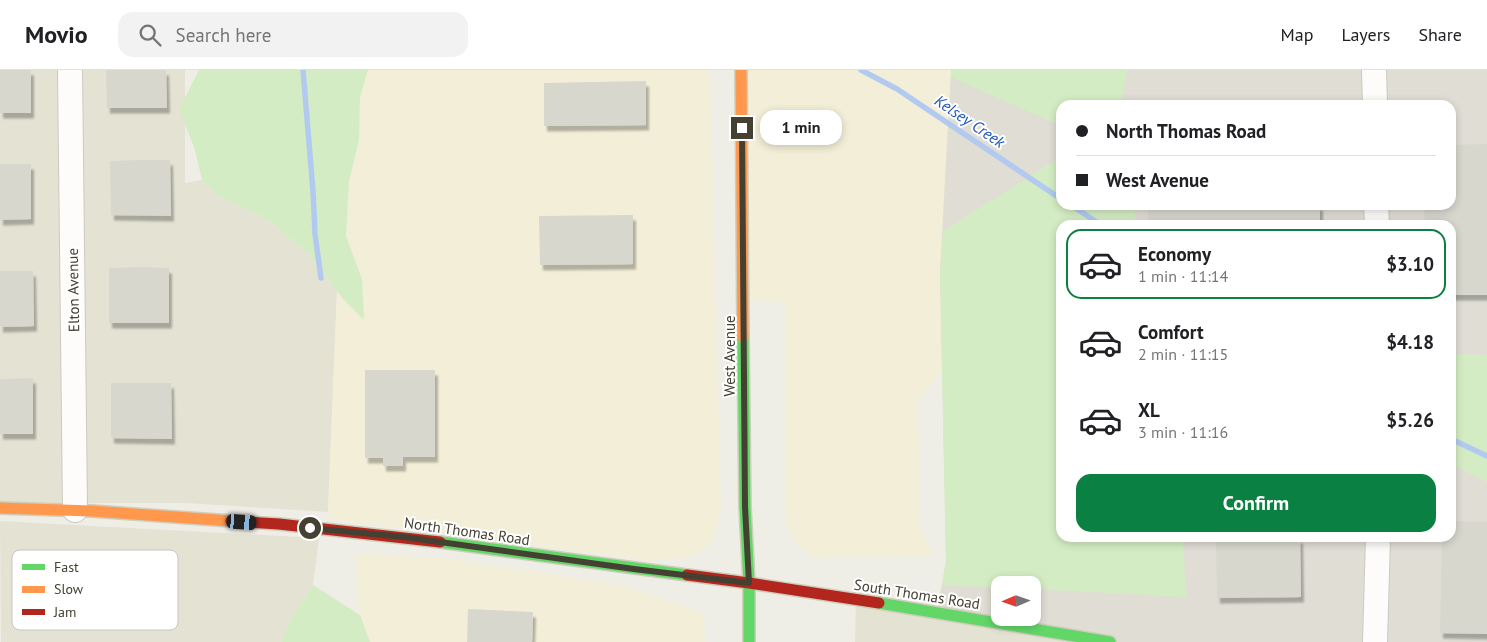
<!DOCTYPE html>
<meta charset="utf-8">
<style>
:root{--surface:#fff;--page:#f2f2f2;--text:#202124;--muted:#757577;--line:#e0e0e0;--accent:#0b8043}
body{margin:0;font-family:"PT Sans",sans-serif;background:var(--page);color:var(--text);height:100vh;display:flex;flex-direction:column;font-size:19px;white-space:nowrap}
*{box-sizing:border-box;margin:0}
p{font-size:16px;color:var(--muted)}
.icon{flex:none;width:28px;height:28px;fill:none;stroke:currentColor;stroke-width:2;stroke-linecap:round;stroke-linejoin:round}
.map{position:relative;flex:1;overflow:hidden}
.drawer{position:absolute;left:1056px;top:150px;width:400px;height:322px;display:flex;flex-direction:column;background:var(--surface);border-radius:15px;box-shadow:0 2px 8px #0003}
.drawer>*{flex:none}
.hud{position:absolute;left:1056px;top:30px;width:400px;height:110px;border-radius:15px;box-shadow:0 2px 8px #0003;display:grid;align-content:center;height:110px;padding:0 20px;background:var(--surface)}
.needle{width:32px;rotate:268deg}
.buttons{position:absolute;left:991px;top:506px;display:grid;gap:10px}
.buttons a{display:grid;place-items:center;width:50px;height:50px;border-radius:10px;background:var(--surface);box-shadow:0 2px 8px #0003;font-size:25px}
.end{position:absolute;width:22px;height:22px;margin:-11px;border:6px solid #444132;background:#fff;box-shadow:0 0 0 2px #fff}
.from{border-radius:50%}
.bubble{position:absolute;height:35px;border-radius:15px;background:var(--surface);box-shadow:0 2px 8px #0003;font-size:16px;font-weight:700;line-height:35px;text-align:center}
.car{position:absolute;width:15px;height:30px;margin:-15px -8px;border-radius:6px;box-shadow:0 0 4px 1px #0007;background:linear-gradient(#222 24%,#8ab4d8 0 40%,#222 0 76%,#8ab4d8 0 86%,#222 0)}
.hud b{display:flex;align-items:center;gap:18px;height:48px;font-size:19px}
.hud b+b{border-top:1px solid var(--line)}
.hud i{width:12px;height:12px;background:var(--text)}
ul{padding:9px 0 0;list-style:none}
li{display:flex;align-items:center;gap:15px;height:70px;margin:0 10px 8px;padding:0 10px;border:2px solid transparent;border-radius:15px}
li div{flex:1}
li b{display:block;font-size:19px}
li em{font-style:normal;font-weight:700}
li.current{border-color:var(--accent)}
li>.icon{width:45px;height:45px;stroke-width:1.5}
.primary-button{display:flex;gap:10px;margin-top:auto;padding:10px 20px}
.primary-button a{flex:1;height:58px;border-radius:15px;background:var(--accent);color:#fff;font-size:20px;font-weight:700;line-height:58px;text-align:center}
header{display:flex;align-items:center;gap:30px;box-sizing:border-box;height:70px;padding:0 25px;background:var(--surface);border-bottom:1px solid var(--line)}
header strong{font-size:24px}
nav{display:flex;gap:28px;margin-inline-start:auto;font-size:18px}
.search{width:350px;height:45px;background:var(--page);display:flex;align-items:center;gap:12px;box-sizing:border-box;padding:0 18px;border-radius:15px;color:var(--muted);font-size:19px}
.map>svg:first-child{display:block}
.residential{fill:#e4e2d3}
.commercial{fill:#f3eed7}
.industrial{fill:#dfddd4;fill-rule:evenodd}
.green{fill:#d4ecc3}
.lines{fill:none;stroke-linecap:round;stroke-linejoin:round}
.stream{stroke:#b2caf0;stroke-width:5.5}
.building{fill:#d8d7ce;filter:url(#shadow)}
.street-casing{stroke:#cbcac2;stroke-width:26}
.fast-casing{stroke:#cfcebc;stroke-width:14}
.slow-casing{stroke:#cfcebc;stroke-width:14}
.jam-casing{stroke:#cfcebc;stroke-width:14}
.street{stroke:#fdfcfb;stroke-width:24}
.fast{stroke:#63d668;stroke-width:11}
.slow{stroke:#ff974d;stroke-width:11}
.jam{stroke:#b3261e;stroke-width:11}
.route{stroke:#444132;stroke-width:6}
.labels{text-anchor:middle;dominant-baseline:central;stroke-width:4;stroke-linejoin:round;paint-order:stroke}
.street-label{font-size:15px;fill:#444132;stroke:#fff}
.water-label{font-size:16px;font-style:italic;fill:#2459b7;stroke:#fff}
.key{fill:#fff;stroke:#c7c6c2;stroke-width:1}
.key-label{font-size:14px;fill:#444132}
</style>
<header>
<strong>Movio</strong>
<div class="search"><svg class="icon" aria-label="search" viewBox="0 0 24 24"><circle cx="10" cy="10" r="6"/><path d="M15 15l6 6"/></svg>Search here</div>
<nav><a>Map</a><a>Layers</a><a>Share</a></nav>
</header>
<div class="map">
<svg width="1487" height="572" viewBox="0 0 1487 572">
<defs>
<filter id="shadow"><feDropShadow dx="3" dy="5.5" stdDeviation="1" flood-color="#0004"/></filter>
</defs>
<rect width="100%" height="100%" fill="#efeee6"/>
<path class="residential" d="M0,0h185v113l17,-3 18,17 47,22 41,34 29,38 -9,221 -142,-9h-186z
M0,451l319,17 -6,47 -21,32 -11,25h-280z
M856,530l254,42h-255z"/>
<path class="commercial" d="M368,0h342l11,438 -8,34 -20,14 -42,5 -320,-42 -3,-7 9,-221 6,8 19,-20 -16,-43 3,-55 10,-41 1,-43z
M741,0h211l-11,202 -3,28h3v72l-23,29 2,121 12,34 -120,1 -17,-14 -10,-20 1,-221 -43,-2z
M354,483l97,6 174,27 78,27 3,29h-336l-10,-27z"/>
<path class="industrial" d="M951,0h536v572h-377l-173,-30 9,-51 -6,-289zM1061,35h390v100h-390zM1061,155h390v313h-390zM1000,515h32v33h-32z"/>
<path class="green" d="M199,0h169l-8,27 -1,43 -10,41 -3,55 16,43 2,41 -21,-21 -35,-46 -41,-34 -47,-22 -18,-17 -7,-30 -16,-41z
M952,0h175l-6,35h-60v21l-110,-49z
M1061,73v62h73l3,20h-76v313h122l3,59 -153,-8 -1,-4h-32v3l-58,-3 4,-24 -6,-289 3,-41 111,-70z
M1451,284l36,1v127l-36,-18z
M313,515l47,30 10,27h-89l11,-25z"/>
<g class="lines">
<path class="stream" d="M303,0l10,121 2,43 6,44
M861,0l36,19 164,110
M1071,135l30,20
M1451,369l36,17"/>
</g>
<path class="building" d="M0,0h31v43h-31z
M106,0h60l1,38h-60z
M646,11v44l-102,1v-43z
M1487,74v151h-36v-70h-26l-1,-20h27v-60z
M144,90h26l1,56 -60,-1 -1,-54z
M0,94h31v55l-31,1z
M1148,135h172v20h-172z
M633,145v49l-93,1 -1,-49z
M143,197l26,1v55h-60v-55z
M0,201h33l1,55 -34,1z
M365,300h70v87h-32v9h-20v-8h-18z
M33,308v56h-33v-55z
M111,313h60l1,56 -61,-1z
M1451,451l36,1v112l-47,-1 2,-95h9z
M1216,468h84l1,59 -84,1z
M468,539l65,3 -1,30h-65z"/>
<g class="lines">
<defs>
<path id="street" d="M70,0l5,440
M1374,0l1,35
M1376,135l1,20
M1375,572l3,-104"/>
<path id="fast" d="M743,267l2,170 4,76v59
M440,472l247,33
M879,533l231,39"/>
<path id="slow" d="M741,0l2,267
M0,438l92,3 139,10"/>
<path id="jam" d="M231,451l48,3 161,18
M687,505l62,8 130,20"/>
</defs>
<use href="#street" class="street-casing"/>
<use href="#fast" class="fast-casing"/>
<use href="#slow" class="slow-casing"/>
<use href="#jam" class="jam-casing"/>
<use href="#street" class="street"/>
<use href="#fast" class="fast"/>
<use href="#slow" class="slow"/>
<use href="#jam" class="jam"/>
</g>
<g class="lines">
<path class="route" d="M310,458l94,9 230,32 115,14 -4,-76 -3,-379"/>
</g>
<g class="labels">
<g class="street-label">
<text transform="translate(73 220) rotate(-91)">Elton Avenue</text>
<text transform="translate(729 286) rotate(-90)">West Avenue</text>
<text transform="translate(467 461) rotate(8)">North Thomas Road</text>
<text transform="translate(917 524) rotate(9)">South Thomas Road</text>
</g>
<g class="water-label">
<text transform="translate(970 51) rotate(34)">Kelsey Creek</text>
</g>
</g>
<rect x="12" y="480" width="166" height="80" rx="8" class="key"/>
<rect x="22" y="494" width="23" height="6" fill="#63d668"/>
<rect x="22" y="516" width="23" height="7" fill="#ff974d"/>
<rect x="22" y="539" width="23" height="6" fill="#b3261e"/>
<g class="key-label">
<text x="54" y="502">Fast</text>
<text x="54" y="524">Slow</text>
<text x="54" y="547">Jam</text>
</g>
</svg>
<div class="buttons">
<a><svg class="needle" viewBox="-14 -14 28 28"><path d="M0-13l5 13h-10z" fill="#e53935"/><path d="M0 13l5-13h-10z" fill="#757577"/></svg></a>
</div>
<i class="end from" style="left:310px;top:458px"></i>
<i class="end" style="left:742px;top:58px"></i>
<div class="bubble" style="left:760px;top:40px;width:82px">1 min</div>
<i class="car" style="left:242px;top:452px;rotate:94deg"></i>
<div class="hud">
<b><i class="from"></i>North Thomas Road</b>
<b><i></i>West Avenue</b>
</div>
<section class="drawer">
<ul>
<li class="current"><svg class="icon" aria-label="car" viewBox="0 0 24 24"><path d="M5 17H2v-5l4-1 3-4h7l3 4 3 1v5h-3M9 17h6M6 11h13"/><circle cx="7" cy="17" r="2"/><circle cx="17" cy="17" r="2"/></svg><div><b>Economy</b><p>1 min · 11:14</p></div><em>$3.10</em></li>
<li><svg class="icon" aria-label="car" viewBox="0 0 24 24"><path d="M5 17H2v-5l4-1 3-4h7l3 4 3 1v5h-3M9 17h6M6 11h13"/><circle cx="7" cy="17" r="2"/><circle cx="17" cy="17" r="2"/></svg><div><b>Comfort</b><p>2 min · 11:15</p></div><em>$4.18</em></li>
<li><svg class="icon" aria-label="car" viewBox="0 0 24 24"><path d="M5 17H2v-5l4-1 3-4h7l3 4 3 1v5h-3M9 17h6M6 11h13"/><circle cx="7" cy="17" r="2"/><circle cx="17" cy="17" r="2"/></svg><div><b>XL</b><p>3 min · 11:16</p></div><em>$5.26</em></li>
</ul>
<div class="primary-button"><a>Confirm</a></div>
</section>
</div>
